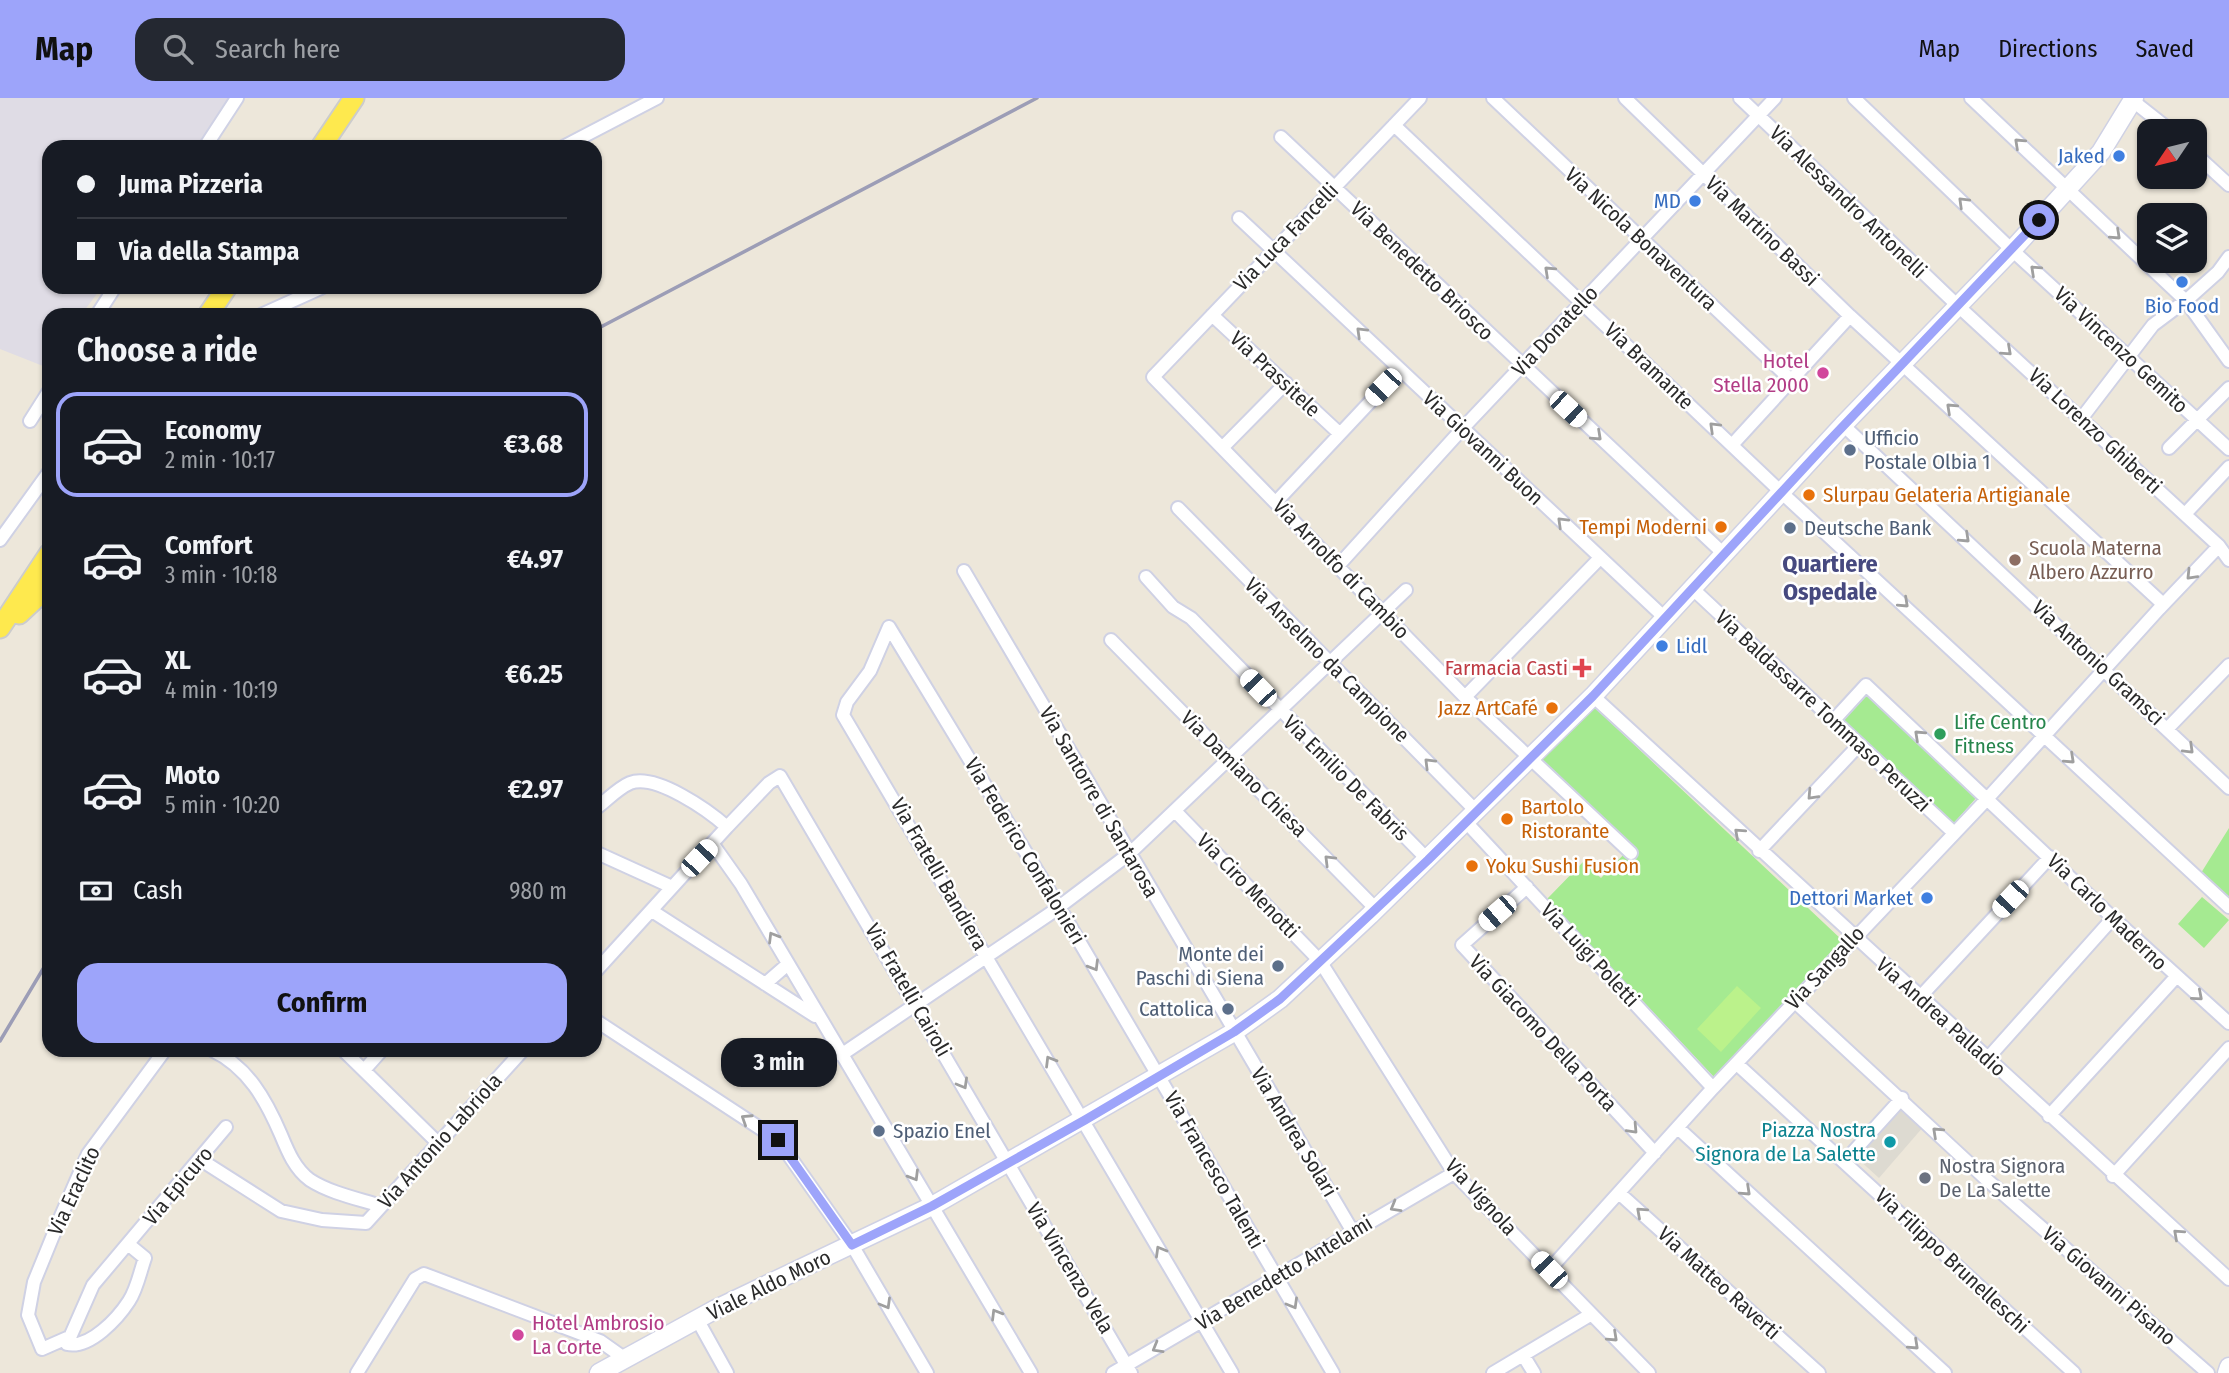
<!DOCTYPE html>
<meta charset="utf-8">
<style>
:root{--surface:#171b24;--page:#242831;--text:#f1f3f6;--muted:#9ea1a6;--line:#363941;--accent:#9da4fa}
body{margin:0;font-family:"Fira Sans Condensed",sans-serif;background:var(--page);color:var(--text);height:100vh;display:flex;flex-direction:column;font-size:26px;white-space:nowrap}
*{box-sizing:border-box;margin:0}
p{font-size:23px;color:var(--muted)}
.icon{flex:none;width:38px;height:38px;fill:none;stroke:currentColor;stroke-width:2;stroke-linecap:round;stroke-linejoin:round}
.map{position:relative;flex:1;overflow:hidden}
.drawer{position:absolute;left:42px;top:210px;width:560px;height:749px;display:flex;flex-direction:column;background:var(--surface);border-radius:21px;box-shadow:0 2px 5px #0004}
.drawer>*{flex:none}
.hud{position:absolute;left:42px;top:42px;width:560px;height:154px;border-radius:21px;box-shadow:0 2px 5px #0004;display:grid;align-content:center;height:154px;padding:0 35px;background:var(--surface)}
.needle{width:46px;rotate:235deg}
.fabs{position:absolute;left:2137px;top:21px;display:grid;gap:14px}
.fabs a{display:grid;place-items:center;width:70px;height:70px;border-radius:14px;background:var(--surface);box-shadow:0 2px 5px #0004;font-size:35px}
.end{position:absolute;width:32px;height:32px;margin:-16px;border:9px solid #9da4fa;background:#111;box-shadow:0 0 0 4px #111}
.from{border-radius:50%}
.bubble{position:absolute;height:49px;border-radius:21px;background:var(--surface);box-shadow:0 2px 5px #0004;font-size:23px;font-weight:700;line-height:49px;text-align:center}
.car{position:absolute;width:21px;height:42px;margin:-21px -10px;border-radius:9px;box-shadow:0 0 5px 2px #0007;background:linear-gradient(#fff 24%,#345 0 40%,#fff 0 76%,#345 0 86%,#fff 0)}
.hud b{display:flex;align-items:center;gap:24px;height:66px;font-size:26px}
.hud b+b{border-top:2px solid var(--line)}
.hud i{width:18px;height:18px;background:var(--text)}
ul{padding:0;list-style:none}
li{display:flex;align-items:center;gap:21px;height:105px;margin:0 14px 10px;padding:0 21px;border:4px solid transparent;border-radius:21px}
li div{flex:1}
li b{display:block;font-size:26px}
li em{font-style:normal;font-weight:700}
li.active{border-color:var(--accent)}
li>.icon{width:63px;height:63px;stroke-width:1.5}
h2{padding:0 35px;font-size:32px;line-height:84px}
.pay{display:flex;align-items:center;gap:18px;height:77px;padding:0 35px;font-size:26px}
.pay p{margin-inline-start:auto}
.button{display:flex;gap:14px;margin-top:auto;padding:14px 35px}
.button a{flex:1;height:80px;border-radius:21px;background:var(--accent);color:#111;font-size:28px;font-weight:700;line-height:80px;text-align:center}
header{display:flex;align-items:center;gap:42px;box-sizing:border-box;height:98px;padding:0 35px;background:var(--accent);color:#111}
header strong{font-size:33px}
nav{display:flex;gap:38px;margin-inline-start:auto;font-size:24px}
.search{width:490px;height:63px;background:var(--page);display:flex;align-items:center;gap:18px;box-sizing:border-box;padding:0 24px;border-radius:21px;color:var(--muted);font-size:26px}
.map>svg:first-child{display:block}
.industrial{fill:#dfdce5}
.green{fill:#a5ea91}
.pitch{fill:#bbf28b}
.plaza{fill:#dddad1}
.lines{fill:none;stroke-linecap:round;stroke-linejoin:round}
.street-casing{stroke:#cfd1e4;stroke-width:16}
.secondary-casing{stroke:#cfd1e4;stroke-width:21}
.primary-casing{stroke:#ccc;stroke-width:23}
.street{stroke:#fff;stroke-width:12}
.secondary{stroke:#fff;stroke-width:18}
.primary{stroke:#fee94e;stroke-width:19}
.rail{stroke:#9c9db6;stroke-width:3.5}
.oneway{stroke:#9f9f9f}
.route{stroke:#9da4fa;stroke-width:9}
.shop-dot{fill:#3f7fe0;stroke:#fff;stroke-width:2.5}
.hotel-dot{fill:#d1479c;stroke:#fff;stroke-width:2.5}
.service-dot{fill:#5c6f8a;stroke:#fff;stroke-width:2.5}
.food-dot{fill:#e8710a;stroke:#fff;stroke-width:2.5}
.education-dot{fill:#8d6e63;stroke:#fff;stroke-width:2.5}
.health-dot{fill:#e0444e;stroke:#fff;stroke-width:2.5}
.leisure-dot{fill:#2e9e5b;stroke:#fff;stroke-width:2.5}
.culture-dot{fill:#0f9aa8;stroke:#fff;stroke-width:2.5}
.worship-dot{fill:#6b7280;stroke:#fff;stroke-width:2.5}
.labels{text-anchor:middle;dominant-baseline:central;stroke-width:5;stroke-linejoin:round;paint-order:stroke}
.shop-label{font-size:21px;fill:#366cbe;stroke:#fff;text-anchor:end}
.street-label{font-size:21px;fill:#2a2a2a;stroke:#fff}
.hotel-label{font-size:21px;fill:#b23c85;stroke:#fff;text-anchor:end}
.service-label{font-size:21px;fill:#4e5e75;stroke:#fff;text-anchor:start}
.food-label{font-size:21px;fill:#c56008;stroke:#fff;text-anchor:start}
.education-label{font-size:21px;fill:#785e54;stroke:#fff;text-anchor:start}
.health-label{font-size:21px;fill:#be3a42;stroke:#fff;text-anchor:end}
.leisure-label{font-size:21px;fill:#27864d;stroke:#fff;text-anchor:start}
.culture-label{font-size:21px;fill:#0d838f;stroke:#fff;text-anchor:end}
.worship-label{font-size:21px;fill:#5b616d;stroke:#fff;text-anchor:start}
.quarter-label{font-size:24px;font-weight:bold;fill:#46497f;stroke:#fff}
</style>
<header>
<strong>Map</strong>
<div class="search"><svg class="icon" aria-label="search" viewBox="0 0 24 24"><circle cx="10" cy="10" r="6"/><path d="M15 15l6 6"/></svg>Search here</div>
<nav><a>Map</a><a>Directions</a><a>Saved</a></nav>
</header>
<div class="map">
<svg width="2229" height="1275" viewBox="0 0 2229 1275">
<rect width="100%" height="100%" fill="#ede7da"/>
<path class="industrial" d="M0,0h242l-36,49h-157v140h53l-21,28h-32v43l-6,8 -43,-17z"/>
<path class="green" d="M1866,593l111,106 -24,27 -113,-103z
M1593,608l249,234 -128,137 -167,-178 36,-37 18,16 27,-28 -90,-88z
M2229,730v71l-28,-26z
M2202,799l27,23 -25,28 -26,-24z"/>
<path class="pitch" d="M1737,888l24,22 -40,44 -24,-23z"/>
<path class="plaza" d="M1902,1008l22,20 -45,52 -22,-20z"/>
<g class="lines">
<defs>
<path id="street" d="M1420,0l-267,279 312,320 166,156
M1493,0l297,281
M1625,0l225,218 313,288
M1740,0l217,207 262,241 10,14
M1854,0l158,152 217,199
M1971,0l215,203 43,60
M2133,3l38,30
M1394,27l387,367 448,415
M1281,39l444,418
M205,49l32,-49
M563,49l94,-49
M2194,55l35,32
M1239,120l427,401
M97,217l18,-28
M261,217l62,-28
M1212,217l127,118
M2081,321l72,-94 36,-27 29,-26 11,-15
M30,323l19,-30
M1843,327l386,363
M1732,347l118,-129
M1223,349l63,-64
M2169,350l60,-60
M1276,404l124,-132
M1178,410l299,304
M2185,416l44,-47
M0,442l49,-68
M1337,469l126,-139 312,-330
M964,473l389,661
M1146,479l27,30 18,11 237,242
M1694,492l259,242
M889,529l170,280 274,466
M889,529l-19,44 -23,31 -4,13 389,658
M1111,542l265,269
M1593,598l636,583
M1465,599l135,-139
M1833,623l33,-36 247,233 116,105
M2168,630l61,-63
M595,711c11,-8 23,-21 35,-26 26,-10 79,28 97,44
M1175,713l145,150 134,212 195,200
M1466,724l247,266
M712,745l29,41 290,489
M1759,753l100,-106
M595,754l77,35
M1527,789l-65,58 193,208
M652,813l163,105
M595,874l132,-145 42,-44 11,-7 351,597
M765,886l23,-20
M1921,898l129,-139
M1794,903l192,178 222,194
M595,922l183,120 74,105 75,128
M212,952c36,17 54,50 69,85 7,17 14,34 29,45 20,13 49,19 71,26
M343,952l95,93
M841,957l210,-142 78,-59 277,-264
M1988,960l125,-140
M1737,966l337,309
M365,971l17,-19
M2049,1018l127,-139
M1678,1030l267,245
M201,1062l80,51 41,9 44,3 157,-173
M1844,1064l58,-64
M2113,1078l116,-128
M1619,1095l200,180
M128,1146l17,14c-5,14 -8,31 -16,43 -11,17 -39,48 -62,43l26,-59 133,-158
M1549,1172l164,-182 274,-289 172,-190 60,-63
M697,1221l30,54
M67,1240l-25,11 -14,-34 6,-33 27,-66 27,-62 77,-104
M1523,1257l11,18
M357,1275l58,-94 9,-5 176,67 24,17
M1113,1275l341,-200
M1493,1275l97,-58"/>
<path id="secondary" d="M599,1275l117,-64 216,-103 302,-174 46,-33 90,-84 223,-219 250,-271 169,-175 89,-98 33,-54
M2227,1275l2,-6"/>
<path id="primary" d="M321,49l33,-49
M208,217l19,-28
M19,516l30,-28
M0,530l49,-74"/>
</defs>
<use href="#street" class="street-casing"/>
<use href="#secondary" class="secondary-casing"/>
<use href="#primary" class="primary-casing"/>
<use href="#street" class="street"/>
<use href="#secondary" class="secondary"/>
<use href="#primary" class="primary"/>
<path class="rail" d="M595,232l442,-232
M0,943l49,-82"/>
</g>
<defs><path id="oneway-chevron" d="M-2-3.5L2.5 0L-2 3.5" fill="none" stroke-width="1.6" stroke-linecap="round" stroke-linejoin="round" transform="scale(1.75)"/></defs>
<g class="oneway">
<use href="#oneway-chevron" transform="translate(2019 45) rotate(-137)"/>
<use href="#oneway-chevron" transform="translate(1963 104) rotate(-136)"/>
<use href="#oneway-chevron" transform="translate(2116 137) rotate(43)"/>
<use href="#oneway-chevron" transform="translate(2035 172) rotate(-137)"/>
<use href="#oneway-chevron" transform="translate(1549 173) rotate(-137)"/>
<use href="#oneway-chevron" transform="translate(1361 234) rotate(-136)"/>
<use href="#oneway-chevron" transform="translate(2007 253) rotate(42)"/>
<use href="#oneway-chevron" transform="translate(1951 310) rotate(-137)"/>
<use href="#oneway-chevron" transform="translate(1714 329) rotate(-136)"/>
<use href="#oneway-chevron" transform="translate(1597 338) rotate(43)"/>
<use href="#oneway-chevron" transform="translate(1562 424) rotate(-136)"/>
<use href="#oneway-chevron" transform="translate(1965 440) rotate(43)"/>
<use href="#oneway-chevron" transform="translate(2191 477) rotate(134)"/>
<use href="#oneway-chevron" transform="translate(1904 505) rotate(43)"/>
<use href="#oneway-chevron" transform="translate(1919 637) rotate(-137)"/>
<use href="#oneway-chevron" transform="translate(2189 651) rotate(44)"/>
<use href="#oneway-chevron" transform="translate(2070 661) rotate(43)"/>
<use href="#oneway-chevron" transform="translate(1429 665) rotate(-135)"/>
<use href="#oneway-chevron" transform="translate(1812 697) rotate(133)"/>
<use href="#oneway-chevron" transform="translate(1739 735) rotate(-138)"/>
<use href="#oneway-chevron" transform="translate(1329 762) rotate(-135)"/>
<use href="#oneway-chevron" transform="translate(773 839) rotate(-121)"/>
<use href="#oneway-chevron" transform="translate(1094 868) rotate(59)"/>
<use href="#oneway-chevron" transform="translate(2198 898) rotate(41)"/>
<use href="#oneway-chevron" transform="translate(1050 963) rotate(-121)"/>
<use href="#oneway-chevron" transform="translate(963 986) rotate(60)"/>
<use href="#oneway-chevron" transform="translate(746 1021) rotate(-147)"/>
<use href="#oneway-chevron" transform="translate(1633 1031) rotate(47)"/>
<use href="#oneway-chevron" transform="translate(1937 1034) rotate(-137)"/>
<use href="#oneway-chevron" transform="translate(914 1078) rotate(59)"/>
<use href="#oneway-chevron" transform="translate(1746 1093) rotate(43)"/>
<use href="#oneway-chevron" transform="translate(1395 1109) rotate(150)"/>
<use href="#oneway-chevron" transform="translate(1641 1114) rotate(-138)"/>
<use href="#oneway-chevron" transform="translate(2178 1136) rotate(-138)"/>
<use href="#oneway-chevron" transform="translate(1160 1153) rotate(-120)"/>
<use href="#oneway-chevron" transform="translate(886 1206) rotate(60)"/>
<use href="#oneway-chevron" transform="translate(1293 1206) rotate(60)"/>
<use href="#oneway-chevron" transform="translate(996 1216) rotate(-121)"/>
<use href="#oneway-chevron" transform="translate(1613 1239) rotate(43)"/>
<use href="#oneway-chevron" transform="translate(1914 1247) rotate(43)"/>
<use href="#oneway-chevron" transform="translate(1157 1250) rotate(150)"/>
</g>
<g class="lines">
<path class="route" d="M778,1042l74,105 80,-39 153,-86 149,-88 46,-33 148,-139 165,-164 235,-254 211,-222"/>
</g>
<g class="shop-dot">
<circle cx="2119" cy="58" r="7"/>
<circle cx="1695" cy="103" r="7"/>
<circle cx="2182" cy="184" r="7"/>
<circle cx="1662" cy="548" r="7"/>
<circle cx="1927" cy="800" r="7"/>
</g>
<g class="hotel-dot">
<circle cx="1823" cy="275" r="7"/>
<circle cx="518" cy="1237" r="7"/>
</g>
<g class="service-dot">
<circle cx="1850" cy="352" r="7"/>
<circle cx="1790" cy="430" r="7"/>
<circle cx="1278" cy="868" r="7"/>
<circle cx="1228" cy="911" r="7"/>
<circle cx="879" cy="1033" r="7"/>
</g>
<g class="food-dot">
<circle cx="1809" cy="397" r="7"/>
<circle cx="1721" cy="429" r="7"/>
<circle cx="1552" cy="610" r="7"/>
<circle cx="1507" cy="721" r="7"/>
<circle cx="1472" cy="768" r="7"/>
</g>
<circle class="education-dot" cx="2015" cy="462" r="7"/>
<path class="health-dot" d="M1578.5 559.5h7v7h7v7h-7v7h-7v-7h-7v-7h7z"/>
<circle class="leisure-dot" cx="1940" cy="636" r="7"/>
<circle class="culture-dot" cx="1890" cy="1044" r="7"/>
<circle class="worship-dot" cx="1925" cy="1080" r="7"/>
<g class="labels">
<g class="shop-label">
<text x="2105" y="58">Jaked</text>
<text x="1681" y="103">MD</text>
<text x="2182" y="208" text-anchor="middle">Bio Food</text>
<text x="1676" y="548" text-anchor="start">Lidl</text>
<text x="1913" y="800">Dettori Market</text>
</g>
<g class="street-label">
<text transform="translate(1848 104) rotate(44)">Via Alessandro Antonelli</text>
<text transform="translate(1762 133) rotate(44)">Via Martino Bassi</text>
<text transform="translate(1286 139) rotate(-46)">Via Luca Fancelli</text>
<text transform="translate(1641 141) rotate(43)">Via Nicola Bonaventura</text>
<text transform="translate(1422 173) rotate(44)">Via Benedetto Briosco</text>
<text transform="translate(1555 233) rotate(-47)">Via Donatello</text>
<text transform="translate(2121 252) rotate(43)">Via Vincenzo Gemito</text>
<text transform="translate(1649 268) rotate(44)">Via Bramante</text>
<text transform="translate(1275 276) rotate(43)">Via Prassitele</text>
<text transform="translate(2095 333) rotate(43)">Via Lorenzo Ghiberti</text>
<text transform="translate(1483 350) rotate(43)">Via Giovanni Buon</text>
<text transform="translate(1341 471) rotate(46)">Via Arnolfo di Cambio</text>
<text transform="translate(1327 562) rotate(45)">Via Anselmo da Campione</text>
<text transform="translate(2098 565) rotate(43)">Via Antonio Gramsci</text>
<text transform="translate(1823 613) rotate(43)">Via Baldassarre Tommaso Peruzzi</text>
<text transform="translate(1244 676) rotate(45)">Via Damiano Chiesa</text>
<text transform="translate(1346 680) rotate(45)">Via Emilio De Fabris</text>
<text transform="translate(1099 704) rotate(60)">Via Santorre di Santarosa</text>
<text transform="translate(1025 753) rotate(59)">Via Federico Confalonieri</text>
<text transform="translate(939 776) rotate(60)">Via Fratelli Bandiera</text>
<text transform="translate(1248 788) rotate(46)">Via Ciro Menotti</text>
<text transform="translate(2107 814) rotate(44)">Via Carlo Maderno</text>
<text transform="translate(1590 857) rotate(47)">Via Luigi Poletti</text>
<text transform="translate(1825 870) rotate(-47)">Via Sangallo</text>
<text transform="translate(908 892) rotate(60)">Via Fratelli Cairoli</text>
<text transform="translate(1941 919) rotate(42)">Via Andrea Palladio</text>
<text transform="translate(1543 935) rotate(47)">Via Giacomo Della Porta</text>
<text transform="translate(1294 1034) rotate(59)">Via Andrea Solari</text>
<text transform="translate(440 1043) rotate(-48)">Via Antonio Labriola</text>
<text transform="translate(1214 1072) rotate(60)">Via Francesco Talenti</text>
<text transform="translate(178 1088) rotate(-50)">Via Epicuro</text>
<text transform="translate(74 1093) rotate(-65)">Via Eraclito</text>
<text transform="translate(1481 1099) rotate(48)">Via Vignola</text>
<text transform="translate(1952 1163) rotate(43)">Via Filippo Brunelleschi</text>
<text transform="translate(1070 1170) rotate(59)">Via Vincenzo Vela</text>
<text transform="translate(1284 1175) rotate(-31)">Via Benedetto Antelami</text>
<text transform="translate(1719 1185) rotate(42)">Via Matteo Raverti</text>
<text transform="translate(769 1187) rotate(-26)">Viale Aldo Moro</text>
<text transform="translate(2109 1188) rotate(41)">Via Giovanni Pisano</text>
</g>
<g class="hotel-label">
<text x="1809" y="263">Hotel<tspan x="1809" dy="24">Stella 2000</tspan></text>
<text x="532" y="1225" text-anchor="start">Hotel Ambrosio<tspan x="532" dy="24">La Corte</tspan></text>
</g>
<g class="service-label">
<text x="1864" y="340">Ufficio<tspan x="1864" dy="24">Postale Olbia 1</tspan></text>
<text x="1804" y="430">Deutsche Bank</text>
<text x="1264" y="856" text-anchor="end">Monte dei<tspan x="1264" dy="24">Paschi di Siena</tspan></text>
<text x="1214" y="911" text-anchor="end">Cattolica</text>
<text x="893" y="1033">Spazio Enel</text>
</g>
<g class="food-label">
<text x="1823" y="397">Slurpau Gelateria Artigianale</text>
<text x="1707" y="429" text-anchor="end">Tempi Moderni</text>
<text x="1538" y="610" text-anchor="end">Jazz ArtCafé</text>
<text x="1521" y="709">Bartolo<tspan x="1521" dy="24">Ristorante</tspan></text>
<text x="1486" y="768">Yoku Sushi Fusion</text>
</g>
<g class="education-label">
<text x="2029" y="450">Scuola Materna<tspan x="2029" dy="24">Albero Azzurro</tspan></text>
</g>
<g class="health-label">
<text x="1568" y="570">Farmacia Casti</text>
</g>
<g class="leisure-label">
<text x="1954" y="624">Life Centro<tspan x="1954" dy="24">Fitness</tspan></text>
</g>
<g class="culture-label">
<text x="1876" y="1032">Piazza Nostra<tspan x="1876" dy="24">Signora de La Salette</tspan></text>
</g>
<g class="worship-label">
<text x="1939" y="1068">Nostra Signora<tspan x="1939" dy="24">De La Salette</tspan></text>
</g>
<g class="quarter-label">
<text x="1830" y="466">Quartiere<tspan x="1830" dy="28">Ospedale</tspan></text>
</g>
</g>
</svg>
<div class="fabs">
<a><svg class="needle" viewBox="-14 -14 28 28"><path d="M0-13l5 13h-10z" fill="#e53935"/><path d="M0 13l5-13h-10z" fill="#9ea1a6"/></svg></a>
<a><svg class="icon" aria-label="layers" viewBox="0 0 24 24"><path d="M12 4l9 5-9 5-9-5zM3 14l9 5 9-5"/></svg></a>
</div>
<i class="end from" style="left:2039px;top:122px"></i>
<i class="end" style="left:778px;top:1042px"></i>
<div class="bubble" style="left:721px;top:940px;width:116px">3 min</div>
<i class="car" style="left:1383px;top:289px;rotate:224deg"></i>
<i class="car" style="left:1568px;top:311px;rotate:133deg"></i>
<i class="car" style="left:1258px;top:590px;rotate:316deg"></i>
<i class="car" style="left:699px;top:760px;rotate:43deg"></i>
<i class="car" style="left:2010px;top:801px;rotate:223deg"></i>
<i class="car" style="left:1497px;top:815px;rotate:229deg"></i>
<i class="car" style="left:1549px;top:1172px;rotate:316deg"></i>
<div class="hud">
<b><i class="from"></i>Juma Pizzeria</b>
<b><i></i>Via della Stampa</b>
</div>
<section class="drawer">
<h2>Choose a ride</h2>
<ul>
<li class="active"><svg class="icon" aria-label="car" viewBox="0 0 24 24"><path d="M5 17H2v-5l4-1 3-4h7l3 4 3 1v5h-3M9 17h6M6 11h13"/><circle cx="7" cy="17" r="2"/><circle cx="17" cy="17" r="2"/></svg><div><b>Economy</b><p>2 min · 10:17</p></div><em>€3.68</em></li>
<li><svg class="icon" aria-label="car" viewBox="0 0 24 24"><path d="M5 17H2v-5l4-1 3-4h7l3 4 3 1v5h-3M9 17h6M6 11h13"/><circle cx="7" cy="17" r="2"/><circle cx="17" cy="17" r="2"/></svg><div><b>Comfort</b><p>3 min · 10:18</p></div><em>€4.97</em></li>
<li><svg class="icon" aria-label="car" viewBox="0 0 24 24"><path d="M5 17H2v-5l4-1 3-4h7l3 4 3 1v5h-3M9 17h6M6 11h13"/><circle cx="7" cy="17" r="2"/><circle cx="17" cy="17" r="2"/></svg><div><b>XL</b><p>4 min · 10:19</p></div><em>€6.25</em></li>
<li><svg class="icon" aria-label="car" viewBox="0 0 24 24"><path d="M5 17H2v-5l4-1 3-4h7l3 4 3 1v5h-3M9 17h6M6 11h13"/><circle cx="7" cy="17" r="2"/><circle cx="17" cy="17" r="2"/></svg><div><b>Moto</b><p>5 min · 10:20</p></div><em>€2.97</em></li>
</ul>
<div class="pay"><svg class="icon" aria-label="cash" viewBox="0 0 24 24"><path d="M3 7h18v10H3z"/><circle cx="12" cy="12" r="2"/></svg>Cash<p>980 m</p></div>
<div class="button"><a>Confirm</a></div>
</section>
</div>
